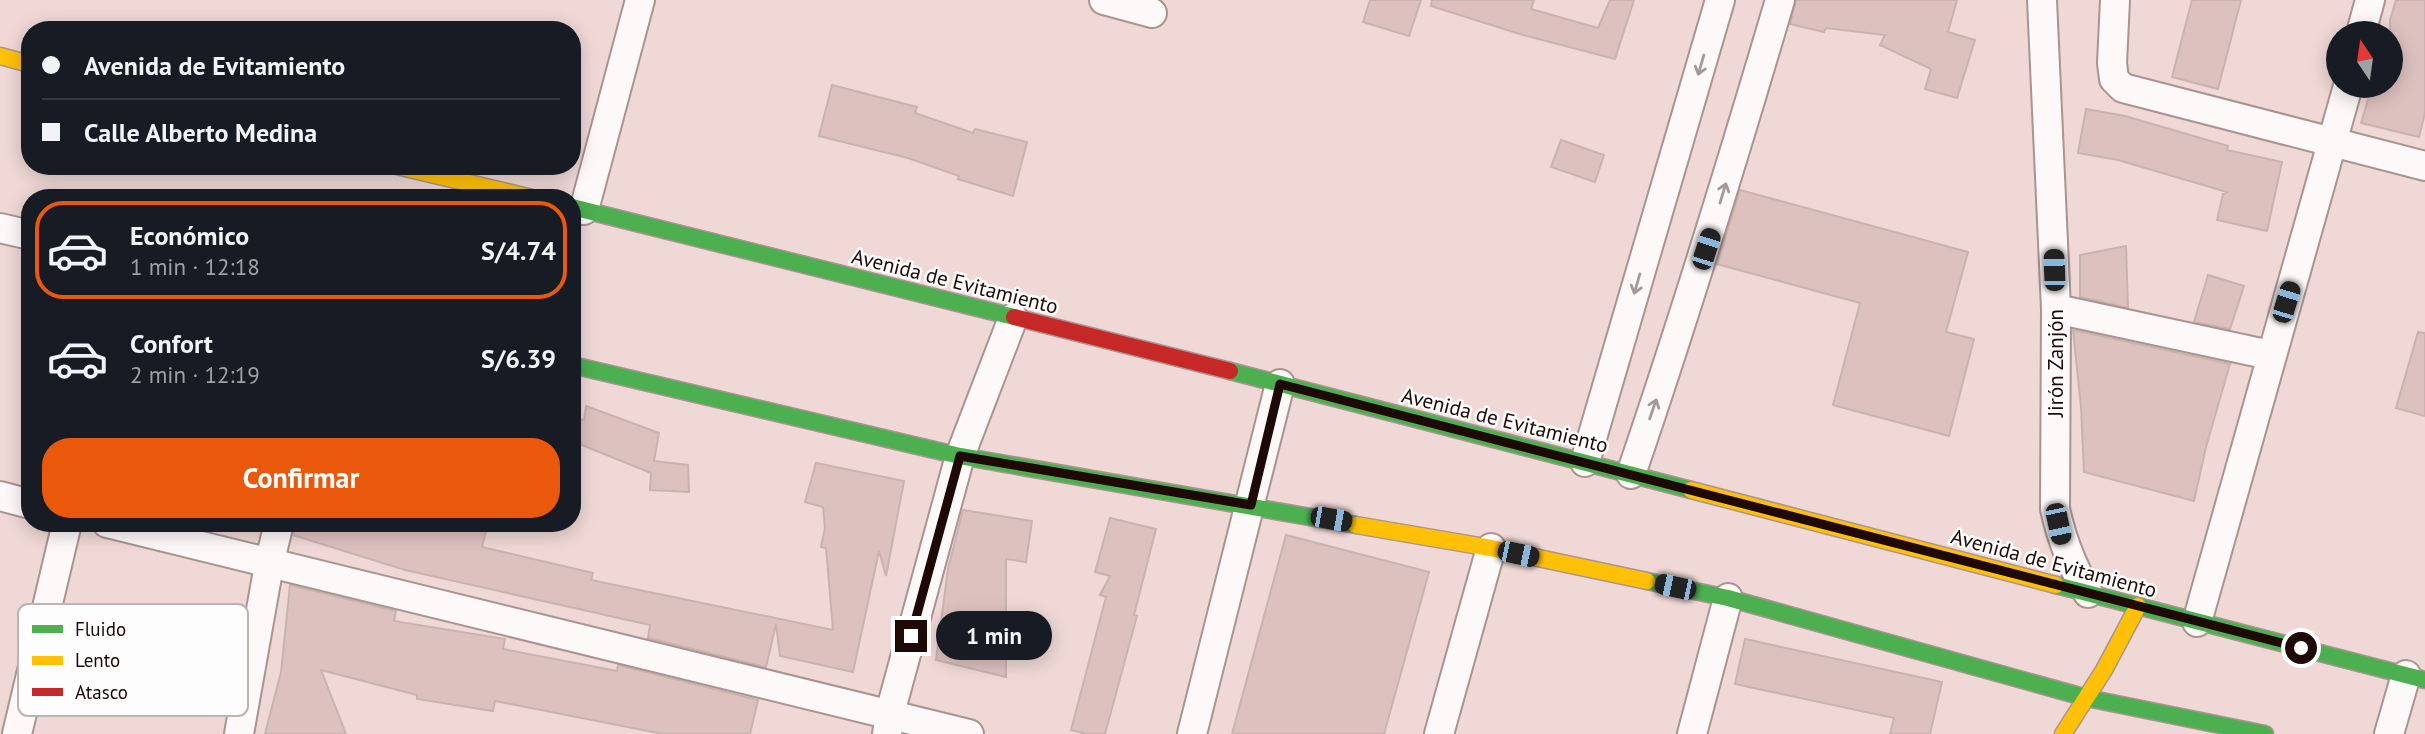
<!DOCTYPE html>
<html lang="es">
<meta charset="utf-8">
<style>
:root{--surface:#171b24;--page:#20242c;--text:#f1f3f6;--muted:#9ea1a6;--line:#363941;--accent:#ea580c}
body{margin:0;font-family:"PT Sans",sans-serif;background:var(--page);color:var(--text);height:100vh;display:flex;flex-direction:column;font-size:26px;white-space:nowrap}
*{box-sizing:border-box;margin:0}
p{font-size:23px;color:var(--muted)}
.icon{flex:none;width:38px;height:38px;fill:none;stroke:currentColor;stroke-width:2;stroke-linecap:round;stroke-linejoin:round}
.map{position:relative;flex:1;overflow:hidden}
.side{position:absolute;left:21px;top:189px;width:560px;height:343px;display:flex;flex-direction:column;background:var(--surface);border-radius:28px;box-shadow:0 4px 18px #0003}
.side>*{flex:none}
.banner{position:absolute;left:21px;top:21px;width:560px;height:154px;border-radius:28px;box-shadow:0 4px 18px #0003;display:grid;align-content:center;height:154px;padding:0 21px;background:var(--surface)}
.needle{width:46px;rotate:347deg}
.tools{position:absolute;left:2326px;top:21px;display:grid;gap:14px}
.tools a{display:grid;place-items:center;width:77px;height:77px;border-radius:50%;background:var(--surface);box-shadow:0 4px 18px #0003;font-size:35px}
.end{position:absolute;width:32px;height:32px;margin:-16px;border:9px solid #1f0907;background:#fff;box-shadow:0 0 0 4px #fff}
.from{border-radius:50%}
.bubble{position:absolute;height:49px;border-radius:24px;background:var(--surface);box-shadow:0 4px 18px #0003;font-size:23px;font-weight:700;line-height:49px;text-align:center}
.car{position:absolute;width:21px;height:42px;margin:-21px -10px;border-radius:9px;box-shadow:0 0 5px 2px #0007;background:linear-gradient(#222 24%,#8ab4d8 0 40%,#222 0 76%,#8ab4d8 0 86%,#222 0)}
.banner b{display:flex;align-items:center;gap:24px;height:66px;font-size:26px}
.banner b+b{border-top:2px solid var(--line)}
.banner i{width:18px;height:18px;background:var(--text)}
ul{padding:12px 0 0;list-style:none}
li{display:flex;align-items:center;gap:21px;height:98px;margin:0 14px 10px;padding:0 7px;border:4px solid transparent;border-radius:28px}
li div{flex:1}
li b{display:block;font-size:26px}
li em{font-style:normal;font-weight:700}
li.current{border-color:var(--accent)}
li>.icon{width:63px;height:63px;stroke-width:1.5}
.cta{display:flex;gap:14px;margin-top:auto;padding:14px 21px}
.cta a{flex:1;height:80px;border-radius:28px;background:var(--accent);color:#fff;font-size:28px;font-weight:700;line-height:80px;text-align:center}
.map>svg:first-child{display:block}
.building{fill:#ddc1be;stroke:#c9b3b0;stroke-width:2}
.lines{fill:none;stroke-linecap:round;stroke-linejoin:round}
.street-casing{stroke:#a99491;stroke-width:32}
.fast-casing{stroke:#a99491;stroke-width:19}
.slow-casing{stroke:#a99491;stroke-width:19}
.jam-casing{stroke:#a99491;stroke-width:19}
.street{stroke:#fdf9f9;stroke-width:28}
.fast{stroke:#4caf50;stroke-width:16}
.slow{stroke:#ffc107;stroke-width:16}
.jam{stroke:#c62828;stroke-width:16}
.oneway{stroke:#a49998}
.route{stroke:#1f0907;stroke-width:9}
.labels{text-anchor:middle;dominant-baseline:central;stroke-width:5;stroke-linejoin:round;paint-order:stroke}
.street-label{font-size:21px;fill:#1f0907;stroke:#fdfdfd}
.key{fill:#fdfdfd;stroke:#bab4b3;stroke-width:2}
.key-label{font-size:19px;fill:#1f0907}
</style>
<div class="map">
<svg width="2425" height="734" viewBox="0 0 2425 734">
<rect width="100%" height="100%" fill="#efd8d5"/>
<path class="building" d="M1370,0h51l-12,36 -46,-14z
M1432,0h102l-3,9 67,19 12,-28h24l-19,59 -92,-24 -92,-29z
M1796,0h161l-9,32 27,8 -18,58 -32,-9 6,-20 -51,-24 5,-10 -59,-7 -2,4 -34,-8z
M2192,0h49l-23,89 -46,-12z
M2396,0h29v113l-6,24 -58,-14 11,-37h18v-66z
M832,85l85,22 -2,6 58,20 2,-4 52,13 -14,54 -55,-17 1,-3 -51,-18 -89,-22z
M2086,109l39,7 103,30 -1,4 55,12 -15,69 -50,-11 6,-26 4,-2 -109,-32 -40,-7z
M1561,140l43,15 -9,27 -44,-15z
M1740,190l228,62 -22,80 28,7 -25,97 -116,-31 27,-102 -143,-39z
M2126,246l2,62 -48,-11v-42z
M2208,275l36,11 -14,43 -36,-7z
M2073,330l157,34 -24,83 -12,54 -110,-29 -3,-65z
M2418,332l7,1v83l-29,-8z
M586,406l73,27 -5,28 34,4 1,27 -39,-2 1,-17 -79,-32v-23l12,2z
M816,463l88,18 -18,95 -7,-25 -26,121 -73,-16 -4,-32 -10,43 -118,-29 2,-13 -245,-55 -112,-35 2,-12h193l-6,24 111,26 -2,7 242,50 -7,-82 -5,-1 4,-19 -2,-21 -18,-5z
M963,510l69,11 -6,41 -20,-3v118l-70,-17 12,-91z
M1110,518l46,11 -22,86 3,1 -32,118h-18l-16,-4 35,-133 -6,-2 10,-19 -15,-4z
M1286,535l143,37 -45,162h-152z
M290,585l106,26 -2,10 111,18 -2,10 114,22 1,-6 140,35 -8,34h-87l-168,-33 -2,10 -76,-12v-4l-96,-25 25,64h-81l16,-62z
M1745,639l197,43 -12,52h-40l4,-16 -159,-34z"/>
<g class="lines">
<defs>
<path id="street" d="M1104,0l48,13
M2042,0l14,309 -1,200c7,31 17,58 33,84
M2115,0l-3,63 2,16 9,9 302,78
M2361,33l9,-33
M584,210l56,-210
M0,228l30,7
M2056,309l214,46
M1585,462l135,-462
M1631,474c54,-157 102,-315 149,-474
M0,496l30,8
M107,523l862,211
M2197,622l151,-536
M17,734l50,-211
M239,734l30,-169 10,-42
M887,734l3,-21 70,-257 53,-138
M1192,734l88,-350
M1439,734l52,-186
M1692,734l36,-136
M2389,734l17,-59"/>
<path id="fast" d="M572,207l442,110
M572,365l388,91 396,69
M1230,371l461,119
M1647,581l81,17 359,100 178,36
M2056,585l369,95"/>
<path id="slow" d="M0,56l30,8
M397,166l135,32
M1691,490l365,95
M1356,525l135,23 156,33
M2063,734l41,-64 34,-64"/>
<path id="jam" d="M1014,317l216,54"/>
</defs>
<use href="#street" class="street-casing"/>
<use href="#fast" class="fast-casing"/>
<use href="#slow" class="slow-casing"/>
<use href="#jam" class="jam-casing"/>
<use href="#street" class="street"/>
<use href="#fast" class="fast"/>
<use href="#slow" class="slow"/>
<use href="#jam" class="jam"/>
</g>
<defs><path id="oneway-shaft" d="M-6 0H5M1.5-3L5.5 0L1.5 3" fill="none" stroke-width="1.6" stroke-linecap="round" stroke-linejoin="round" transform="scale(1.75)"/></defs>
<g class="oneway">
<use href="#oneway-shaft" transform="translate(1701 65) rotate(106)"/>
<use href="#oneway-shaft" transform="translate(1723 193) rotate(-73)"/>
<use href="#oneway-shaft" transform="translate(1637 284) rotate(106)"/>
<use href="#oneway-shaft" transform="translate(1653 409) rotate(-71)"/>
</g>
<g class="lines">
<path class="route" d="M911,636l49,-180 291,49 29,-121 1021,264"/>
</g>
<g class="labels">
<g class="street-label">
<text transform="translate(955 281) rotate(14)">Avenida de Evitamiento</text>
<text transform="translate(2055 363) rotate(-90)">Jirón Zanjón</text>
<text transform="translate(1505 420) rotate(14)">Avenida de Evitamiento</text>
<text transform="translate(2054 563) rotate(15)">Avenida de Evitamiento</text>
</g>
</g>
<rect x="18" y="604" width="230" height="112" rx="10" class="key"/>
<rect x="32" y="625" width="31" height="8" fill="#4caf50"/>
<rect x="32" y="656" width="31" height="9" fill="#ffc107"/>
<rect x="32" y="688" width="31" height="8" fill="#c62828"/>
<g class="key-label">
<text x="75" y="636">Fluido</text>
<text x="75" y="667">Lento</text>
<text x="75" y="699">Atasco</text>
</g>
</svg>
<div class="tools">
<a><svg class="needle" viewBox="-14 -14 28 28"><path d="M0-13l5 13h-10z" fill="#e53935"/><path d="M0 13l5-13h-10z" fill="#9ea1a6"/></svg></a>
</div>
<i class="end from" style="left:2301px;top:648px"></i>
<i class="end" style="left:911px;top:636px"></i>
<div class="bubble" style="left:936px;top:611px;width:116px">1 min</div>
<i class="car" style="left:1706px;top:249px;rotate:18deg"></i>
<i class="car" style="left:2054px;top:270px;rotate:358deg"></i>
<i class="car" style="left:2286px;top:302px;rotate:17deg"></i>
<i class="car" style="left:1331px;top:519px;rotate:100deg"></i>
<i class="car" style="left:2058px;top:524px;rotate:168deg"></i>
<i class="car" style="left:1518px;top:554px;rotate:102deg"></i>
<i class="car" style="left:1675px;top:587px;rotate:282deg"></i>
<div class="banner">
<b><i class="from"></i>Avenida de Evitamiento</b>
<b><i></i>Calle Alberto Medina</b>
</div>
<section class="side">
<ul>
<li class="current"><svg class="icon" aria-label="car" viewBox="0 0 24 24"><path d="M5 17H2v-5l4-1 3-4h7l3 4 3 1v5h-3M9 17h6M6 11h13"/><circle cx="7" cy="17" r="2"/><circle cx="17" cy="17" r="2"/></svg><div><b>Económico</b><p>1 min · 12:18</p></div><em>S/4.74</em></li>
<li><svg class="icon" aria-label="car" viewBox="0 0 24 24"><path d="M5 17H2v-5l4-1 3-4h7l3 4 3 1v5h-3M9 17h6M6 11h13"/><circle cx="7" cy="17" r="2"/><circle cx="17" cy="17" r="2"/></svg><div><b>Confort</b><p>2 min · 12:19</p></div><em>S/6.39</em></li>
</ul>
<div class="cta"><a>Confirmar</a></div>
</section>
</div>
